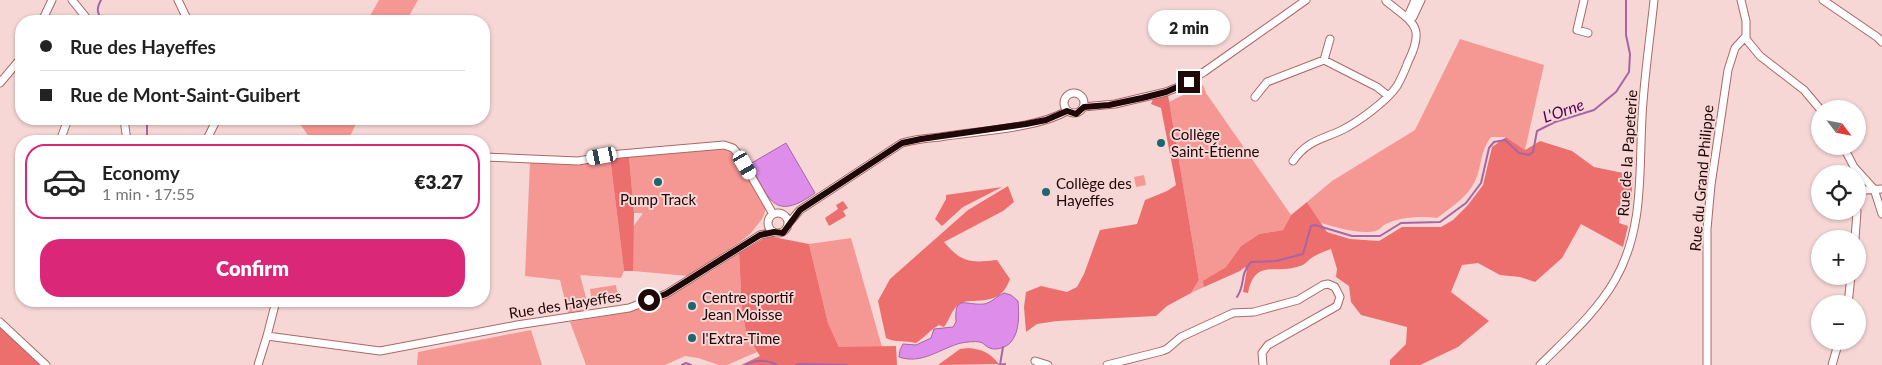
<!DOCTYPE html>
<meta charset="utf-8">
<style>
:root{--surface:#fff;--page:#f2f2f2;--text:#222;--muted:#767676;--line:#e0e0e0;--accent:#db2777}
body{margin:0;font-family:Lato,sans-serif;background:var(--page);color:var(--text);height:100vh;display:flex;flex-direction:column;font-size:19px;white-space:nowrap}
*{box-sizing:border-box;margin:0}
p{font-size:16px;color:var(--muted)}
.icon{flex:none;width:28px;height:28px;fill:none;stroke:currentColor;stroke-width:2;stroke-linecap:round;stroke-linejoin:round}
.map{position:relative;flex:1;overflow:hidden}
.sheet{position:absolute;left:15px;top:135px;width:475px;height:172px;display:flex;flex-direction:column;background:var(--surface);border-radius:20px;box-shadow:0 1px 4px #0004}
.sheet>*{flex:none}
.banner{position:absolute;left:15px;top:15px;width:475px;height:110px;border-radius:20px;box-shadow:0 1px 4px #0004;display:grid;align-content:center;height:110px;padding:0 25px;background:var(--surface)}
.needle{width:32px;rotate:122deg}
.tools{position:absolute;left:1811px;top:100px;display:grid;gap:10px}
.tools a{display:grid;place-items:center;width:55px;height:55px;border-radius:50%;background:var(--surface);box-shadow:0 1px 4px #0004;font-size:25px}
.end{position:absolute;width:22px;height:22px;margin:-11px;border:6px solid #200808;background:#fff;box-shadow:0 0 0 2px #fff}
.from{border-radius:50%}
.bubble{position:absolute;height:35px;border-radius:18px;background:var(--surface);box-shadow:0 1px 4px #0004;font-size:16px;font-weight:800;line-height:35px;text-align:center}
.car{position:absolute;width:15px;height:30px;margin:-15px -8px;border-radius:6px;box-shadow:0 0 4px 1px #0007;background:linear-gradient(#fff 24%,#345 0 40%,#fff 0 76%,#345 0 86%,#fff 0)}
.banner b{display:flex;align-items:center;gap:18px;height:48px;font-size:19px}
.banner b+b{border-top:1px solid var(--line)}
.banner i{width:12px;height:12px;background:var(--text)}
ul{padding:9px 0 0;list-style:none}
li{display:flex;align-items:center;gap:15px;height:75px;margin:0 10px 8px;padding:0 15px;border:2px solid var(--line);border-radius:20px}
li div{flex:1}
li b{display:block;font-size:19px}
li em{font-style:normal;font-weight:800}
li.current{border-color:var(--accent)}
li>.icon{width:45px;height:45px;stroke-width:1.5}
.cta{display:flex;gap:10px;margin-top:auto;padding:10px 25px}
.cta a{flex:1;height:58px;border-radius:20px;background:var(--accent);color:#fff;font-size:20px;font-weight:800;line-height:58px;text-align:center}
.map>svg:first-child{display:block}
.green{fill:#f59793}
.forest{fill:#ec6f6e}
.water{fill:#df8dea;stroke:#a665a6}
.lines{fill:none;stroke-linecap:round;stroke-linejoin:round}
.stream{stroke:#a665a6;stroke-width:2}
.minor-casing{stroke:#aa6966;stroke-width:9}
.minor{stroke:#fff;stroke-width:7}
.route{stroke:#200808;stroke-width:6}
.poi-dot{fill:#1a676d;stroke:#f6d7d5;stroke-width:2}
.labels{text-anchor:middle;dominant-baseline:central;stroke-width:4;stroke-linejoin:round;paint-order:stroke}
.poi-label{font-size:15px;fill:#200808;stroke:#f6d7d5;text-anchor:start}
.street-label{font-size:15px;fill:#200808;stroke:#f6d7d5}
.water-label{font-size:16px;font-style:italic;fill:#4f0059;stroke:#f6d7d5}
</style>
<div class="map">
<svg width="1882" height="365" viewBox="0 0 1882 365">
<rect width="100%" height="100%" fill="#f6d7d5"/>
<path class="green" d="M379,0h39l-12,21h-39z
M1460,39l84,26 -19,85 -19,-13h-15c-11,14 -9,29 -16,44 -7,16 -25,27 -38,37 -17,-2 -38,-1 -53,7 -3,2 -4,4 -6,5 -14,6 -43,-3 -57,-7l-14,-21 25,-21 83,-51z
M1203,85l3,8 85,122 -8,15 -24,4 -18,12 -15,21 -22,14v6l-13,6 8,-13 -30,-178z
M301,119h57l-10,22h-36l-14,-20z
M723,148l11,5 31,51v8l-3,7 -12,15 -9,7 -53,35 -55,-5v-44l10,-14h-9l-5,-57z
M610,157l14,114 -3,7 -41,-3 9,34 -21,4 -8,-33 -35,-4 5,-114z
M1144,175l2,10 -10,2 -2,-10z
M851,238l31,109h-43l-11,-24 -19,-79z
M739,253l3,58 5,25 10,16 -30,13h-8l-21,-7 -13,-2 -20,9h-79l-16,-43c20,-4 42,-6 61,-12 39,-12 74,-34 108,-57z
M616,285l2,12 -26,6 -2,-14z
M531,330l11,35h-125l1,-13z"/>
<path class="forest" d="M1168,95l31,185 -8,13 -24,13 -11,10 -99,5 -20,3 -11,8 -2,-25 2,-15 15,-6 26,6 10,-5 7,-13 16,-44 37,-6 8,-24 22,-9 9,-6 -15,-77 -10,-4 2,-5z
M1506,137l19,13 15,-9 32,10 22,16 39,8 -2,29 -10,-1 -2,20 9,3 -5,21 -42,-23 -19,34 -27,24 -15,-5 -20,-2 -22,-12 -16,2 -11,27 38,29 -31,26 -38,18h-30v-5l16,-16 1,-17 -46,-12 -10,-13 -2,-16 -13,-9 1,-8 -6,-20c-6,2 -13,5 -18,8 -5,3 -8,8 -13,9 -25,9 -45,-8 -52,27l-5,-1 4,-23 -2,-2 -5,4 -36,16 -1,-6 23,-14 15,-21 18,-12 24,-4 8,-15 16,-13 20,30 23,7 29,2 23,-14h39l12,-7 15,-15 15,-20 9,-38z
M629,156l5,57 -1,58h-9l-14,-114z
M1008,186l6,16 -11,9 -59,31c18,21 26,21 53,18l13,19c-7,19 -17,21 -36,22 -4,0 -9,0 -12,2 -11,5 -11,15 -18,24l-5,-2c-9,5 -15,13 -23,18 -10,-3 -21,0 -30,-5l-8,-37 12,-22 78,-69z
M1002,187l-39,20 -21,19 -7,-7 11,-20v-4z
M843,201l5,7 -5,3 3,5 -17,10 -4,-8 13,-9 -2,-4z
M768,236l41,8 19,79 11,24 57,-1 1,19h-156l19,-9 -13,-20 -5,-25 -3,-58z
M0,325l43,40h-43z
M968,348c14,1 22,5 31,16l-61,1 22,-16z"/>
<path class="water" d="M786,143l29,50c-42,30 -46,5 -65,-29z
M1004,293l7,2 7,6c1,13 2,30 -7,41 -4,5 -15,9 -21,6 -4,-1 -6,-5 -10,-6 -6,-1 -13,0 -19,1 -20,5 -39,22 -62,14l1,-7 3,-6 13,1 15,-7 3,-9 19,-2 3,-5c-2,-29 10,-16 28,-18 7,-1 13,-8 20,-11z"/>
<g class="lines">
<path class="stream" d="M101,0c-5,9 -4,13 2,21h7
M147,141v-18l5,-4
M1237,297c9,-13 2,-22 14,-35l25,-1 27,-7 8,-28 4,-1 37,11h28l21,-13 39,-1 26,-19 15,-20 8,-35 5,-6 11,-2 14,13 10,2 4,-3 4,-21 18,-9 39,-12 22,-18 13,-20 1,-18 -4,-19v-35
M682,365l4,-2 5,2
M745,365c10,-5 22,-6 32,0
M796,365l5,-1 46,1
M999,365l6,-1
M1000,365l3,-18"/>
<defs>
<path id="minor" d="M72,0l17,21
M178,0l10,21
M1584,0l-7,30 11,3
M1823,0l54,37 5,5
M1410,20l3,-3 8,-17
M1410,20l-1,-6 6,-14
M42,21l10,-21
M1746,36v3l14,17 44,34 16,19
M1324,60l6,-21
M0,83l21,-25
M1064 103a10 10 0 1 1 20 0a10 10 0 1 1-20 0Z
M1255,97l12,-15 57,-22 53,27 10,8
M1083,107l32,-3 51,-12 15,-6 23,-14 102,-72
M124,119l3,22
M60,141l8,-22
M206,141l11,-22
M1843,146l11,21 20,22 8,25
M484,157l94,4 42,-7 104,-9 9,3 6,7 34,59
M1293,161c14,-20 27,-21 47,-30 17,-8 47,-30 57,-45 4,-7 8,-16 11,-24 18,-36 5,-39 -22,-61
M1865,190l17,-1
M1858,205l1,-21 5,-5
M768 223a10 10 0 1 1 20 0a10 10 0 1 1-20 0Z
M788,224l12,-14 102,-67c12,-4 26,-5 38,-6 36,-6 96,-8 127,-26
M1855,239l2,-28
M1848,304l3,-28
M0,322l46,43
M267,336l113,15 137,-26 112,-17 37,-14 94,-59 14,-3
M1035,361l13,4
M258,365l9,-29 9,-35
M1107,365l55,-14 5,-2 14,-12 52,-24 21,-1 44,-12 25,-15 5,-1 7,3 5,10 -3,9 -69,39 -6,8 1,12
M1540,365c27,-27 56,-52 75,-85 29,-51 24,-106 27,-163 2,-39 8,-78 12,-117
M1707,365v-136l4,-44 17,-115 7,-22 11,-12v-15l-5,-21
M1832,365l7,-24"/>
</defs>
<use href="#minor" class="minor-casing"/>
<use href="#minor" class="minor"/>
</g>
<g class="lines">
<path class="route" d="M649,300l17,-6 94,-59 14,-3 9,1 17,-23 102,-67 19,-4 105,-15 20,-4 21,-9 9,3 8,-7 25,-2 33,-7 24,-6 23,-10"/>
</g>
<g class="poi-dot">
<circle cx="1161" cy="143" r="5"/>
<circle cx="658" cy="182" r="5"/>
<circle cx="1046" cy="192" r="5"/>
<circle cx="692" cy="306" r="5"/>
<circle cx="692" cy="338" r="5"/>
</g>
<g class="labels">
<g class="poi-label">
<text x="1171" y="134">Collège<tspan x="1171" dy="17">Saint-Étienne</tspan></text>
<text x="1056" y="183">Collège des<tspan x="1056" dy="17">Hayeffes</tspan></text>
<text x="658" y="199" text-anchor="middle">Pump Track</text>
<text x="702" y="297">Centre sportif<tspan x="702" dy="17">Jean Moisse</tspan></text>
<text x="702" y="338">l'Extra-Time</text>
</g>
<g class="street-label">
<text transform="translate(1627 153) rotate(-86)">Rue de la Papeterie</text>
<text transform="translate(1701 178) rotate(-85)">Rue du Grand Philippe</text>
<text transform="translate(565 304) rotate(-9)">Rue des Hayeffes</text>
</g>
<g class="water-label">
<text transform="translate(1563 110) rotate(-19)">L'Orne</text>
</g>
</g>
</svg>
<div class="tools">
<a><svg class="needle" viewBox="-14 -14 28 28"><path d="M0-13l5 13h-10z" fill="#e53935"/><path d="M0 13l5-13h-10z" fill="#767676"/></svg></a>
<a><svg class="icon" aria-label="locate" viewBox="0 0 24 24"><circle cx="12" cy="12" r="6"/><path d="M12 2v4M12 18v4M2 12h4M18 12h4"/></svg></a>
<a>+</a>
<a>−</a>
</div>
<i class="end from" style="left:649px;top:300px"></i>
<i class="end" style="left:1189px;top:82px"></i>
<div class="bubble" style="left:1148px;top:10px;width:82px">2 min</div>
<i class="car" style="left:602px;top:156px;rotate:259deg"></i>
<i class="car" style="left:745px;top:165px;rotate:150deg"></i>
<div class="banner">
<b><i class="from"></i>Rue des Hayeffes</b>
<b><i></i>Rue de Mont-Saint-Guibert</b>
</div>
<section class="sheet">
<ul>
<li class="current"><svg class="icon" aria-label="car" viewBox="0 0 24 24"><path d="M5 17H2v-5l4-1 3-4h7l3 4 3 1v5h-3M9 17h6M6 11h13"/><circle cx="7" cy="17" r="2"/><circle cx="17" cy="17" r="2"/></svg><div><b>Economy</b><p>1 min · 17:55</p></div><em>€3.27</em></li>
</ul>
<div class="cta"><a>Confirm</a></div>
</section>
</div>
